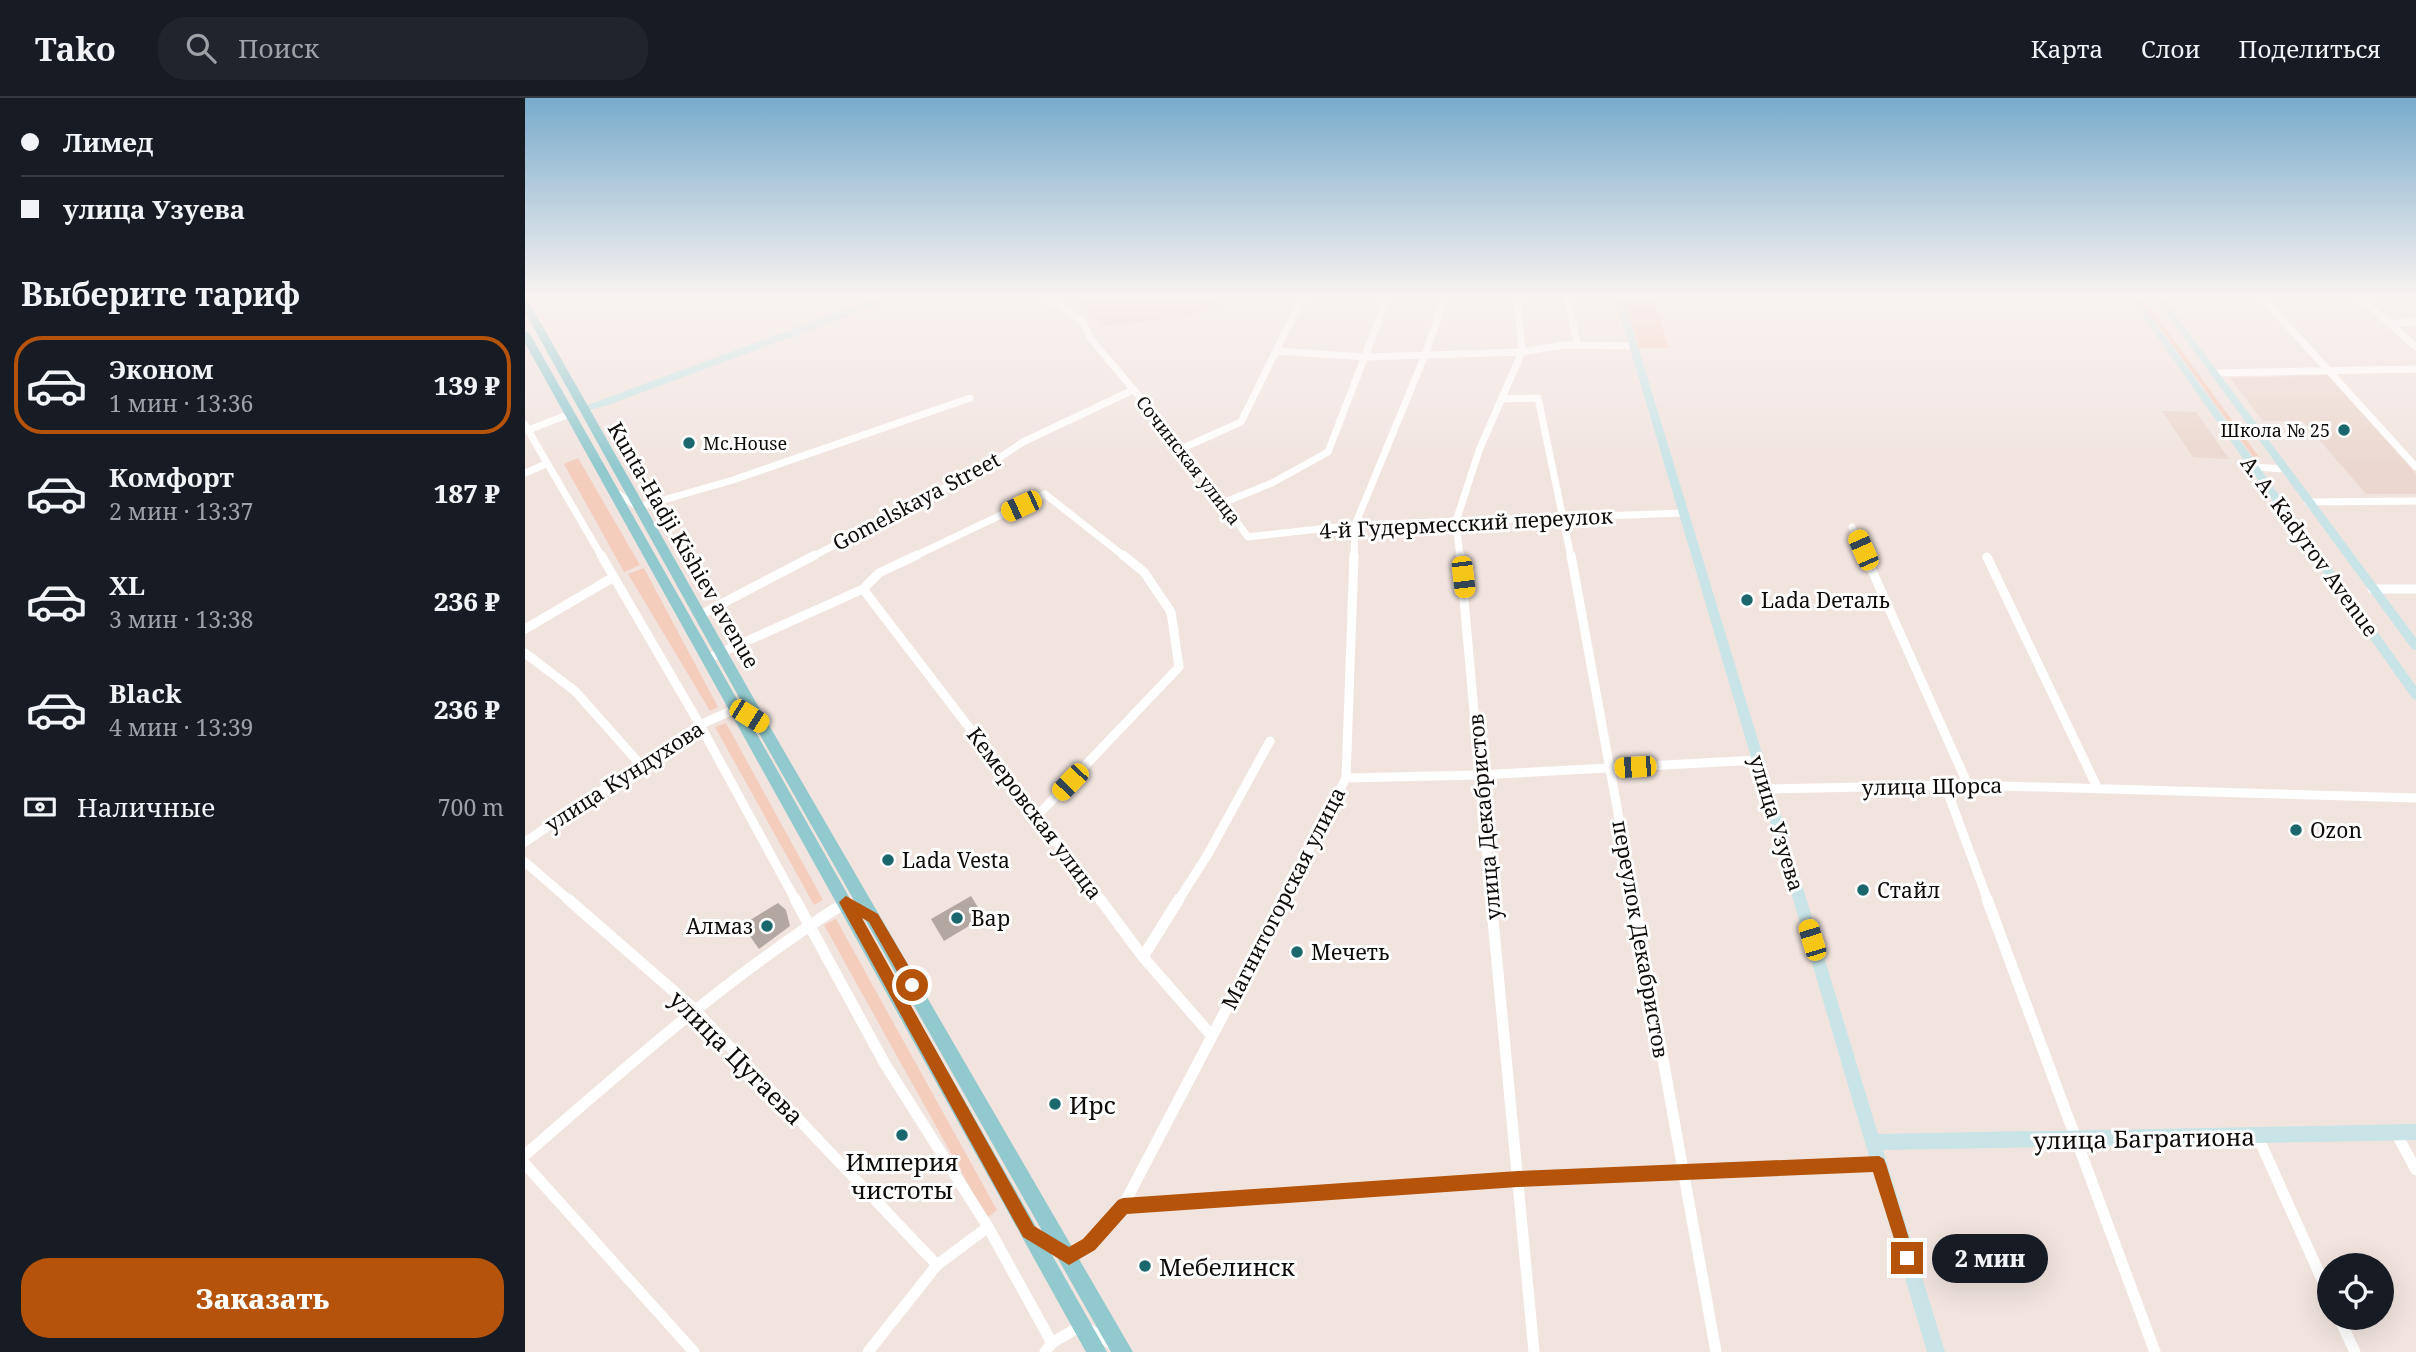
<!DOCTYPE html>
<html lang="ru">
<meta charset="utf-8">
<style>
:root{--surface:#171b24;--page:#20242c;--text:#f1f3f6;--muted:#9ea1a6;--line:#363941;--accent:#b45309}
body{margin:0;font-family:"Noto Serif",serif;background:var(--page);color:var(--text);height:100vh;display:flex;flex-direction:column;font-size:26px;white-space:nowrap}
*{box-sizing:border-box;margin:0}
p{font-size:23px;color:var(--muted)}
.icon{flex:none;width:38px;height:38px;fill:none;stroke:currentColor;stroke-width:2;stroke-linecap:round;stroke-linejoin:round}
.map{position:relative;flex:1;overflow:hidden}
.details{display:flex;flex-direction:column;background:var(--surface);width:525px}
.details>*{flex:none}
.banner{display:grid;align-content:center;height:154px;padding:0 21px;background:var(--surface)}
.fabs{position:absolute;left:1792px;top:1155px;display:grid;gap:14px}
.fabs a{display:grid;place-items:center;width:77px;height:77px;border-radius:50%;background:var(--surface);box-shadow:0 7px 28px #0002;font-size:35px}
.end{position:absolute;width:32px;height:32px;margin:-16px;border:9px solid #b45309;background:#fff;box-shadow:0 0 0 4px #fff}
.from{border-radius:50%}
.bubble{position:absolute;height:49px;border-radius:24px;background:var(--surface);box-shadow:0 7px 28px #0002;font-size:23px;font-weight:800;line-height:49px;text-align:center}
.car{position:absolute;width:21px;height:42px;margin:-21px -10px;border-radius:9px;box-shadow:0 0 5px 2px #0007;background:linear-gradient(#f5c518 24%,#345 0 40%,#f5c518 0 76%,#345 0 86%,#f5c518 0)}
.banner b{display:flex;align-items:center;gap:24px;height:66px;font-size:26px}
.banner b+b{border-top:2px solid var(--line)}
.banner i{width:18px;height:18px;background:var(--text)}
ul{padding:0;list-style:none}
li{display:flex;align-items:center;gap:21px;height:98px;margin:0 14px 10px;padding:0 7px;border:4px solid transparent;border-radius:28px}
li div{flex:1}
li b{display:block;font-size:26px}
li em{font-style:normal;font-weight:800}
li.current{border-color:var(--accent)}
li>.icon{width:63px;height:63px;stroke-width:1.5}
h2{padding:0 21px;font-size:32px;line-height:84px}
.pay{display:flex;align-items:center;gap:18px;height:77px;padding:0 21px;font-size:26px}
.pay p{margin-inline-start:auto}
.button{display:flex;gap:14px;margin-top:auto;padding:14px 21px}
.button a{flex:1;height:80px;border-radius:28px;background:var(--accent);color:#fff;font-size:28px;font-weight:800;line-height:80px;text-align:center}
header{display:flex;align-items:center;gap:42px;box-sizing:border-box;height:98px;padding:0 35px;background:var(--surface);border-bottom:2px solid var(--line)}
header strong{font-size:33px}
nav{display:flex;gap:38px;margin-inline-start:auto;font-size:24px}
.search{width:490px;height:63px;background:var(--page);display:flex;align-items:center;gap:18px;box-sizing:border-box;padding:0 24px;border-radius:28px;color:var(--muted);font-size:26px}
main{display:flex;flex:1;min-height:0}
.map>svg:first-child{display:block}
.built{fill:#ebd7ce}
.green{fill:#f4cdbd}
.building{fill:#b3a7a2}
.lines{fill:none;stroke-linecap:round;stroke-linejoin:round}
.street-far2{stroke:#fff;stroke-width:7}
.street-far1{stroke:#fff;stroke-width:9}
.street{stroke:#fff;stroke-width:11}
.secondary{fill:#c8e4e6;fill-rule:evenodd}
.primary{fill:#92c9ce;fill-rule:evenodd}
.route{fill:#b45309}
.poi-dot{fill:#1a676e;stroke:#fff;stroke-width:2.5}
.labels{text-anchor:middle;dominant-baseline:central;stroke-width:6;stroke-linejoin:round;paint-order:stroke}
.far-poi-label{font-size:18px;fill:#0f0b09;stroke:#fff;text-anchor:end}
.far-street-label{font-size:18px;fill:#0f0b09;stroke:#fff}
.street-label{font-size:21px;fill:#0f0b09;stroke:#fff}
.poi-label{font-size:21px;fill:#0f0b09;stroke:#fff;text-anchor:start}
.near-street-label{font-size:24px;fill:#0f0b09;stroke:#fff}
.near-poi-label{font-size:24px;fill:#0f0b09;stroke:#fff;text-anchor:start}
</style>
<header>
<strong>Tako</strong>
<div class="search"><svg class="icon" aria-label="search" viewBox="0 0 24 24"><circle cx="10" cy="10" r="6"/><path d="M15 15l6 6"/></svg>Поиск</div>
<nav><a>Карта</a><a>Слои</a><a>Поделиться</a></nav>
</header>
<main>
<section class="details">
<div class="banner">
<b><i class="from"></i>Лимед</b>
<b><i></i>улица Узуева</b>
</div>
<h2>Выберите тариф</h2>
<ul>
<li class="current"><svg class="icon" aria-label="car" viewBox="0 0 24 24"><path d="M5 17H2v-5l4-1 3-4h7l3 4 3 1v5h-3M9 17h6M6 11h13"/><circle cx="7" cy="17" r="2"/><circle cx="17" cy="17" r="2"/></svg><div><b>Эконом</b><p>1 мин · 13:36</p></div><em>139 ₽</em></li>
<li><svg class="icon" aria-label="car" viewBox="0 0 24 24"><path d="M5 17H2v-5l4-1 3-4h7l3 4 3 1v5h-3M9 17h6M6 11h13"/><circle cx="7" cy="17" r="2"/><circle cx="17" cy="17" r="2"/></svg><div><b>Комфорт</b><p>2 мин · 13:37</p></div><em>187 ₽</em></li>
<li><svg class="icon" aria-label="car" viewBox="0 0 24 24"><path d="M5 17H2v-5l4-1 3-4h7l3 4 3 1v5h-3M9 17h6M6 11h13"/><circle cx="7" cy="17" r="2"/><circle cx="17" cy="17" r="2"/></svg><div><b>XL</b><p>3 мин · 13:38</p></div><em>236 ₽</em></li>
<li><svg class="icon" aria-label="car" viewBox="0 0 24 24"><path d="M5 17H2v-5l4-1 3-4h7l3 4 3 1v5h-3M9 17h6M6 11h13"/><circle cx="7" cy="17" r="2"/><circle cx="17" cy="17" r="2"/></svg><div><b>Black</b><p>4 мин · 13:39</p></div><em>236 ₽</em></li>
</ul>
<div class="pay"><svg class="icon" aria-label="cash" viewBox="0 0 24 24"><path d="M3 7h18v10H3z"/><circle cx="12" cy="12" r="2"/></svg>Наличные<p>700 m</p></div>
<div class="button"><a>Заказать</a></div>
</section>
<div class="map">
<svg width="1891" height="1254" viewBox="0 0 1891 1254">
<rect width="100%" height="100%" fill="#f1e4df"/>
<path class="built" d="M536,196h171l-17,15 -28,8 -81,9z
M1803,277l88,99v20h-50l-63,-73h-40l-33,-43z
M1637,313l34,1 33,47 -36,-2z"/>
<path class="green" d="M1097,196h29l18,54h-30z
M1611,196h4l119,163h-6z
M53,360l62,107 -16,7 -60,-108z
M119,470l74,139 -8,4 -82,-137z
M201,625l97,177 -9,5 -99,-178z
M311,821l161,291 -10,8 -163,-293z"/>
<path class="building" d="M446,798l13,21 -40,24 -13,-22z
M253,805l8,7 4,16 -31,23 -17,-24z"/>
<g class="lines">
<path class="street-far2" d="M519,196l39,28 7,16 93,110 65,89 107,-12 329,-12
M1041,196l12,51
M1734,196l157,173
M1832,196l59,53
M1865,225l26,-1
M751,253l90,6 156,-5 41,-7 71,1
M1691,275l200,-4
M977,301l36,-1 33,159
M0,327l77,132
M3,332l42,-16
M658,350l58,-26 63,-128
M1728,369l32,2
M0,375l21,-9
M88,393l26,16 94,-27 237,-82
M700,404l47,-19 56,-31 61,-158
M1783,404l108,-1
M1327,429l13,30
M287,459l178,-93 33,-22 110,-52
M388,459l132,-63 80,63
M829,459l1,-32 70,-170 21,-61
M935,459l-4,-36 24,-73 42,-96 -5,-58"/>
<path class="street-far1" d="M76,457l99,170 96,176
M935,457l31,346
M1046,457l63,346
M1340,457l103,230
M1462,459l110,230
M338,491l239,312
M1847,491h44
M175,517l115,-60
M0,531l87,-51
M0,555l50,38 64,72
M184,560l154,-69 16,-16 38,-18
M821,680l133,-3 279,-15
M1420,687l43,116
M1242,691l201,-4 448,13
M513,717l141,-148 -8,-55 -27,-40 -21,-17
M0,744l175,-117 37,-17 23,15
M0,764l45,39
M653,803l30,-47 62,-113
M758,803l63,-123 8,-223"/>
<path class="street" d="M43,801l125,109 244,257
M270,801l90,165 103,163 64,116
M575,801l43,58 68,78
M966,801l43,453
M1109,801l82,453
M1462,801l168,453
M618,859l36,-58
M1871,1035l20,37
M1733,1039l71,158
M0,1057c103,-90 205,-180 321,-253l23,13
M0,1066l169,188
M598,1108l395,-27 361,-15
M511,1138l33,21 20,-13 34,-38 161,-307
M1814,1220l16,34
M343,1254l69,-87 51,-38
M520,1254l7,-9 30,-18 30,19"/>
<path class="secondary" d="M361,196h22l-300,111 -26,7 -5,-3z
M1089,196h8l256,840 538,-10v16l-533,10 62,202h-18z
M1602,196h8l281,392v14l-4,-2z
M1627,196h8l256,344v12l-4,-1z"/>
<path class="primary" d="M0,203l5,3 236,416 367,632h-22l-355,-624 -231,-416z
M0,233l5,3 577,1018h-21l-561,-1009z"/>
</g>
<linearGradient id="sky" x2="0" y2="1"><stop stop-color="#78abcc"/><stop offset="0.53" stop-color="#f9f3f1"/><stop offset="1" stop-color="#f9f3f1" stop-opacity="0"/></linearGradient>
<rect width="1891" height="371" fill="url(#sky)"/>
<path class="route" d="M321,798l32,18 39,66v9h-10l-38,-67 -7,-4 172,308 35,21 14,-8 35,-39 5,-2 395,-27 361,-15 5,3 2,5 29,94 -2,6 -6,2 -5,-2 -29,-92 -355,15 -391,27 -32,36 -26,15 -46,-28 -182,-331 -2,-4z"/>
<g class="poi-dot">
<circle cx="1819" cy="332" r="7"/>
<circle cx="164" cy="345" r="7"/>
<circle cx="1222" cy="502" r="7"/>
<circle cx="1771" cy="732" r="7"/>
<circle cx="363" cy="762" r="7"/>
<circle cx="1338" cy="792" r="7"/>
<circle cx="432" cy="820" r="7"/>
<circle cx="242" cy="828" r="7"/>
<circle cx="772" cy="854" r="7"/>
<circle cx="530" cy="1006" r="7"/>
<circle cx="377" cy="1037" r="7"/>
<circle cx="620" cy="1168" r="7"/>
</g>
<g class="labels">
<g class="far-poi-label">
<text x="1805" y="332">Школа № 25</text>
<text x="178" y="345" text-anchor="start">Mc.House</text>
</g>
<g class="far-street-label">
<text transform="translate(664 362) rotate(52)">Сочинская улица</text>
</g>
<g class="street-label">
<text transform="translate(391 403) rotate(-28)">Gomelskaya Street</text>
<text transform="translate(941 425) rotate(-3)">4-й Гудермесский переулок</text>
<text transform="translate(159 447) rotate(60)">Kunta-Hadji Kishiev avenue</text>
<text transform="translate(1785 448) rotate(54)">A. A. Kadyrov Avenue</text>
<text transform="translate(99 678) rotate(-33)">улица Кундухова</text>
<text transform="translate(1407 688) rotate(-1)">улица Щорса</text>
<text transform="translate(510 715) rotate(53)">Кемеровская улица</text>
<text transform="translate(959 719) rotate(-95)">улица Декабристов</text>
<text transform="translate(1252 725) rotate(73)">улица Узуева</text>
<text transform="translate(758 800) rotate(-63)">Магнитогорская улица</text>
<text transform="translate(1116 841) rotate(80)">переулок Декабристов</text>
</g>
<g class="poi-label">
<text x="1236" y="502">Lada Dеталь</text>
<text x="1785" y="732">Ozon</text>
<text x="377" y="762">Lada Vesta</text>
<text x="1352" y="792">Стайл</text>
<text x="446" y="820">Вар</text>
<text x="228" y="828" text-anchor="end">Алмаз</text>
<text x="786" y="854">Мечеть</text>
</g>
<g class="near-street-label">
<text transform="translate(212 959) rotate(45)">улица Цугаева</text>
<text transform="translate(1619 1040) rotate(-1)">улица Багратиона</text>
</g>
<g class="near-poi-label">
<text x="544" y="1006">Ирс</text>
<text x="377" y="1063" text-anchor="middle">Империя<tspan x="377" dy="28">чистоты</tspan></text>
<text x="634" y="1168">Мебелинск</text>
</g>
</g>
</svg>
<div class="fabs">
<a><svg class="icon" aria-label="locate" viewBox="0 0 24 24"><circle cx="12" cy="12" r="6"/><path d="M12 2v4M12 18v4M2 12h4M18 12h4"/></svg></a>
</div>
<i class="end from" style="left:387px;top:887px"></i>
<i class="end" style="left:1382px;top:1160px"></i>
<div class="bubble" style="left:1407px;top:1136px;width:116px">2 мин</div>
<i class="car" style="left:496px;top:408px;rotate:245deg"></i>
<i class="car" style="left:1338px;top:452px;rotate:336deg"></i>
<i class="car" style="left:938px;top:479px;rotate:173deg"></i>
<i class="car" style="left:224px;top:618px;rotate:122deg"></i>
<i class="car" style="left:1110px;top:669px;rotate:267deg"></i>
<i class="car" style="left:545px;top:684px;rotate:224deg"></i>
<i class="car" style="left:1287px;top:842px;rotate:343deg"></i>
</div>
</main>
